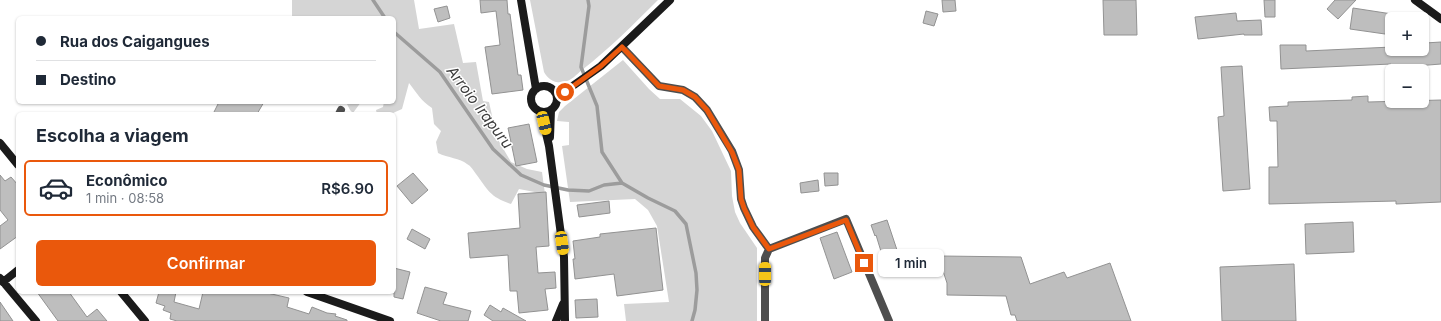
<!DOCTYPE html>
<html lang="pt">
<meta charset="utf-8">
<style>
:root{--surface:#fff;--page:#f6f6f7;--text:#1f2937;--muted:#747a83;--line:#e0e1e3;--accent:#ea580c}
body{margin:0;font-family:Inter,sans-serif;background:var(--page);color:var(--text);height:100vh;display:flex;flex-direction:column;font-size:15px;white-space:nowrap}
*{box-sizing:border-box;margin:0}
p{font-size:13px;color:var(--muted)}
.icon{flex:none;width:22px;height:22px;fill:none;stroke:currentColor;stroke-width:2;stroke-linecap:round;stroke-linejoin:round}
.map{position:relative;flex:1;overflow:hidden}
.details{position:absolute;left:16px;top:112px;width:380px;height:182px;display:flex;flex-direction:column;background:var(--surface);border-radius:6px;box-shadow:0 1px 3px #0004}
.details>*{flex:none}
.hud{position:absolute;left:16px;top:16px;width:380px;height:88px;border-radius:6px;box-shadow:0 1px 3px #0004;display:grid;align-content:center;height:88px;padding:0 20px;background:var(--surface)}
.controls{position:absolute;left:1385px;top:12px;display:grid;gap:8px}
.controls a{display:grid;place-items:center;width:44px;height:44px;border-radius:6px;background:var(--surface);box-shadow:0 1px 3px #0004;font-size:20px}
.end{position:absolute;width:18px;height:18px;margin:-9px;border:5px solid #ea580c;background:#fff;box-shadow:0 0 0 2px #fff}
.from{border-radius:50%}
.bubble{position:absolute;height:28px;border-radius:6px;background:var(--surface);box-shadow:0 1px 3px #0004;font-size:13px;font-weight:600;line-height:28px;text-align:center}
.car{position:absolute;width:12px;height:24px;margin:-12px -6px;border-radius:5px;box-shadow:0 0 3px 1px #0007;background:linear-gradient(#f5c518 24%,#345 0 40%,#f5c518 0 76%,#345 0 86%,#f5c518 0)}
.hud b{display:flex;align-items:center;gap:14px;height:38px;font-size:15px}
.hud b+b{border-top:1px solid var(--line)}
.hud i{width:10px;height:10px;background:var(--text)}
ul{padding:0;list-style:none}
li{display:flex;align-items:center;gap:12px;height:56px;margin:0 8px 6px;padding:0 12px;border:2px solid transparent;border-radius:6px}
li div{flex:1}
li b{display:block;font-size:15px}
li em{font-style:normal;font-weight:600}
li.selected{border-color:var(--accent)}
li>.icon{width:36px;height:36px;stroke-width:1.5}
h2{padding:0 20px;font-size:18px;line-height:48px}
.button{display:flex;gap:8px;margin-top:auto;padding:8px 20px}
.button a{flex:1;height:46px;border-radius:6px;background:var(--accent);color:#fff;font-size:16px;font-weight:600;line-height:46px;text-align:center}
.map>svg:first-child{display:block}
.green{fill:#d5d5d5}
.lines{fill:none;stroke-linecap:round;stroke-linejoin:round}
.stream{stroke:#9c9c9c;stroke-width:3.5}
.building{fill:#bebebe;stroke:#929292}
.street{stroke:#4e4e4e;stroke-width:8}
.secondary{stroke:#1b1b1b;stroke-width:8}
.route{stroke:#ea580c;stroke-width:5}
.labels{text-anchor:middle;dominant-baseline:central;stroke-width:3;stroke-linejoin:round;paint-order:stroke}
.water-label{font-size:15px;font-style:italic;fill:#3d3d3d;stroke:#fff}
</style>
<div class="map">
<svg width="1441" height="321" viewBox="0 0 1441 321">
<rect width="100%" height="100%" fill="#fff"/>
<path class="green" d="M292,0h122l5,29 35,-5 9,39 13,-1 7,39 6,1 8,36 14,24 16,7 15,3 3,22 -26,-5 -8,15c-21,-7 -23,-14 -35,-30 -3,-4 -5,-8 -9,-10 -7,-6 -19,-6 -29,-11l-2,-11 5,-11 -7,-7 -2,-16c-11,-7 -15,-15 -23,-25l-7,26 -9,4 -1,1h-15l-1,-4 7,-3 1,-5h10v-84h-102z
M530,0h128c-24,24 -49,49 -76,70 -5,4 -11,11 -18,12 -9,2 -16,-3 -20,-10z
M623,60l26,29 11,10h20l21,17 11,15 19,40 1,25 3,16 5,11 17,25v73h-131l-2,-17 45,-2 -12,-76 -9,-16 -13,-11 -65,3 -8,-56 7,-1v-23l-12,-1 2,-9 6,-6z
M347,102h14l-8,11 -3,-3 -3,-6z"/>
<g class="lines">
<path class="stream" d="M373,0l12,18
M588,0l1,6 -8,61 16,39 5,46 20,31 26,15 27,13 11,13 10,49 1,17 -2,20 -3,11
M394,32l46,40 53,77 28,26 23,10 24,5 21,1 15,-6 18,-2"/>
</g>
<path class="building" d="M480,0h27l1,14h2l8,61h3l2,15 -31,4 -7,-47 15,-2 -4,-34 -15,2z
M942,0h13l1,11 -13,1z
M1103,0h33l1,35h-33z
M1264,0h11v17h-10z
M1335,0h21l-18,19 -11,-10z
M447,6l3,12 -12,4 -4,-13z
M1353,8l39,6v21l-42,-6z
M926,11l12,3 -4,12 -11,-3z
M1236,13l1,8 24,-1 1,15h-18v-1l-46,5 -3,-22z
M1441,42v22l-50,4v-4l-110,5 -1,-24h26v6l86,-4v2h30v-3h3v-3z
M1242,66l8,123 -27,2 -5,-74 6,-1 -3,-49z
M1368,96v6l73,-2v102l-45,2v-3l-127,3v-37h9l-1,-46h-7l-1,-14 19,-1v-4l64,-2v-3z
M219,102h45l-7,12h-44z
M529,124l8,38 -21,4 -8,-38z
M413,173l15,17 -16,14 -15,-18z
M824,173h14v12l-13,1z
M0,175l5,6 6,-4 7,8v51l-18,13v-23l8,-6 -8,-10z
M818,180l1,11 -18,2 -1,-10z
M546,192l3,54 -13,1 2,26 17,-1 1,16 -11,1 3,21 -29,3 -2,-22h-7l-2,-36 -38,3 -2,-25 52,-5 -2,-34z
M609,201l1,12 -31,4 -2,-12z
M887,220l11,33 -15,5 -7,-23 -1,1 -4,-11z
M1353,222l1,30 -48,2 -1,-30z
M656,228l7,62 -46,6 -3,-22 -39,5 -2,-20h2l-2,-18 27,-4v-3z
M412,229l18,10 -5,10 -18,-10z
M837,232l15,40 -18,7 -14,-41z
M941,256l80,1 9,27 34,-12 3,6 43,-15 21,58h-114l-2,-6h-4l-5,-19 -59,-1v-12l-6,-18z
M1294,264l2,57h-74l-2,-54z
M394,268l16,4 -7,27 -9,-2z
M425,287l22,6 -4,11 28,7 -3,10h-27l-24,-8z
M37,292h32l18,25 10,-8 10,12h-49z
M159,292h17l-2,10 25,7 4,-17h60l26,6 -2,9 22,7 3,-7 15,6 9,1 -1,2 12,4v1h-170l-7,-2 1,-6 -8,-3 2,-4 -9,-3z
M597,299l1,18 -22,1 -1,-18z
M0,302l13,19h-13z
M490,305l11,7 2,-4 23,13h-33l-9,-6z"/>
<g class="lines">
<path class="street" d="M622,47l37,39 24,4 12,7 12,13 25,41 7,19 2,29 3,9 9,19 16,22
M339,114l2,-4
M765,321v-63l4,-9 77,-30 43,102"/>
<path class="secondary" d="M521,0l15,89
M1415,0l26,19
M531 99a13 13 0 1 1 26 0a13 13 0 1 1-26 0Z
M557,97l44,-31 69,-66
M541,112l8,34 15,111 1,64
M550,137l1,-27
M0,143l18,22
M0,278l36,43
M3,282l15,-12
M121,292l24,29
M307,292l83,29
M556,321l7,-17"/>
</g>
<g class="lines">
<path class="route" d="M565,92l36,-26 21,-19 37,39 24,4 12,7 12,13 25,42 7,18 2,29 3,9 9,19 16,22 77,-29 18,43"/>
</g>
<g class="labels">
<g class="water-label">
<text transform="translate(480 107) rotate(53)">Arroio Irapuru</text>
</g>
</g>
</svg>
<div class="controls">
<a>+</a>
<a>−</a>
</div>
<i class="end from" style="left:565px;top:92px"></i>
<i class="end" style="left:864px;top:263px"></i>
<div class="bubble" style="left:878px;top:249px;width:66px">1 min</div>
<i class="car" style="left:544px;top:123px;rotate:167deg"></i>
<i class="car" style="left:562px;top:243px;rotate:172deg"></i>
<i class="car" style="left:765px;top:274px;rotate:0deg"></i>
<div class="hud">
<b><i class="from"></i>Rua dos Caigangues</b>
<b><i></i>Destino</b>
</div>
<section class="details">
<h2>Escolha a viagem</h2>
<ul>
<li class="selected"><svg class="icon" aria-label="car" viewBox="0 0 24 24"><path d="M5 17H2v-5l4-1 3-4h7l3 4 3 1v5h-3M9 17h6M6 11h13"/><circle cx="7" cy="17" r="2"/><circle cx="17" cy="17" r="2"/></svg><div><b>Econômico</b><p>1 min · 08:58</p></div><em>R$6.90</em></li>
</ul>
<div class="button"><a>Confirmar</a></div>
</section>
</div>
